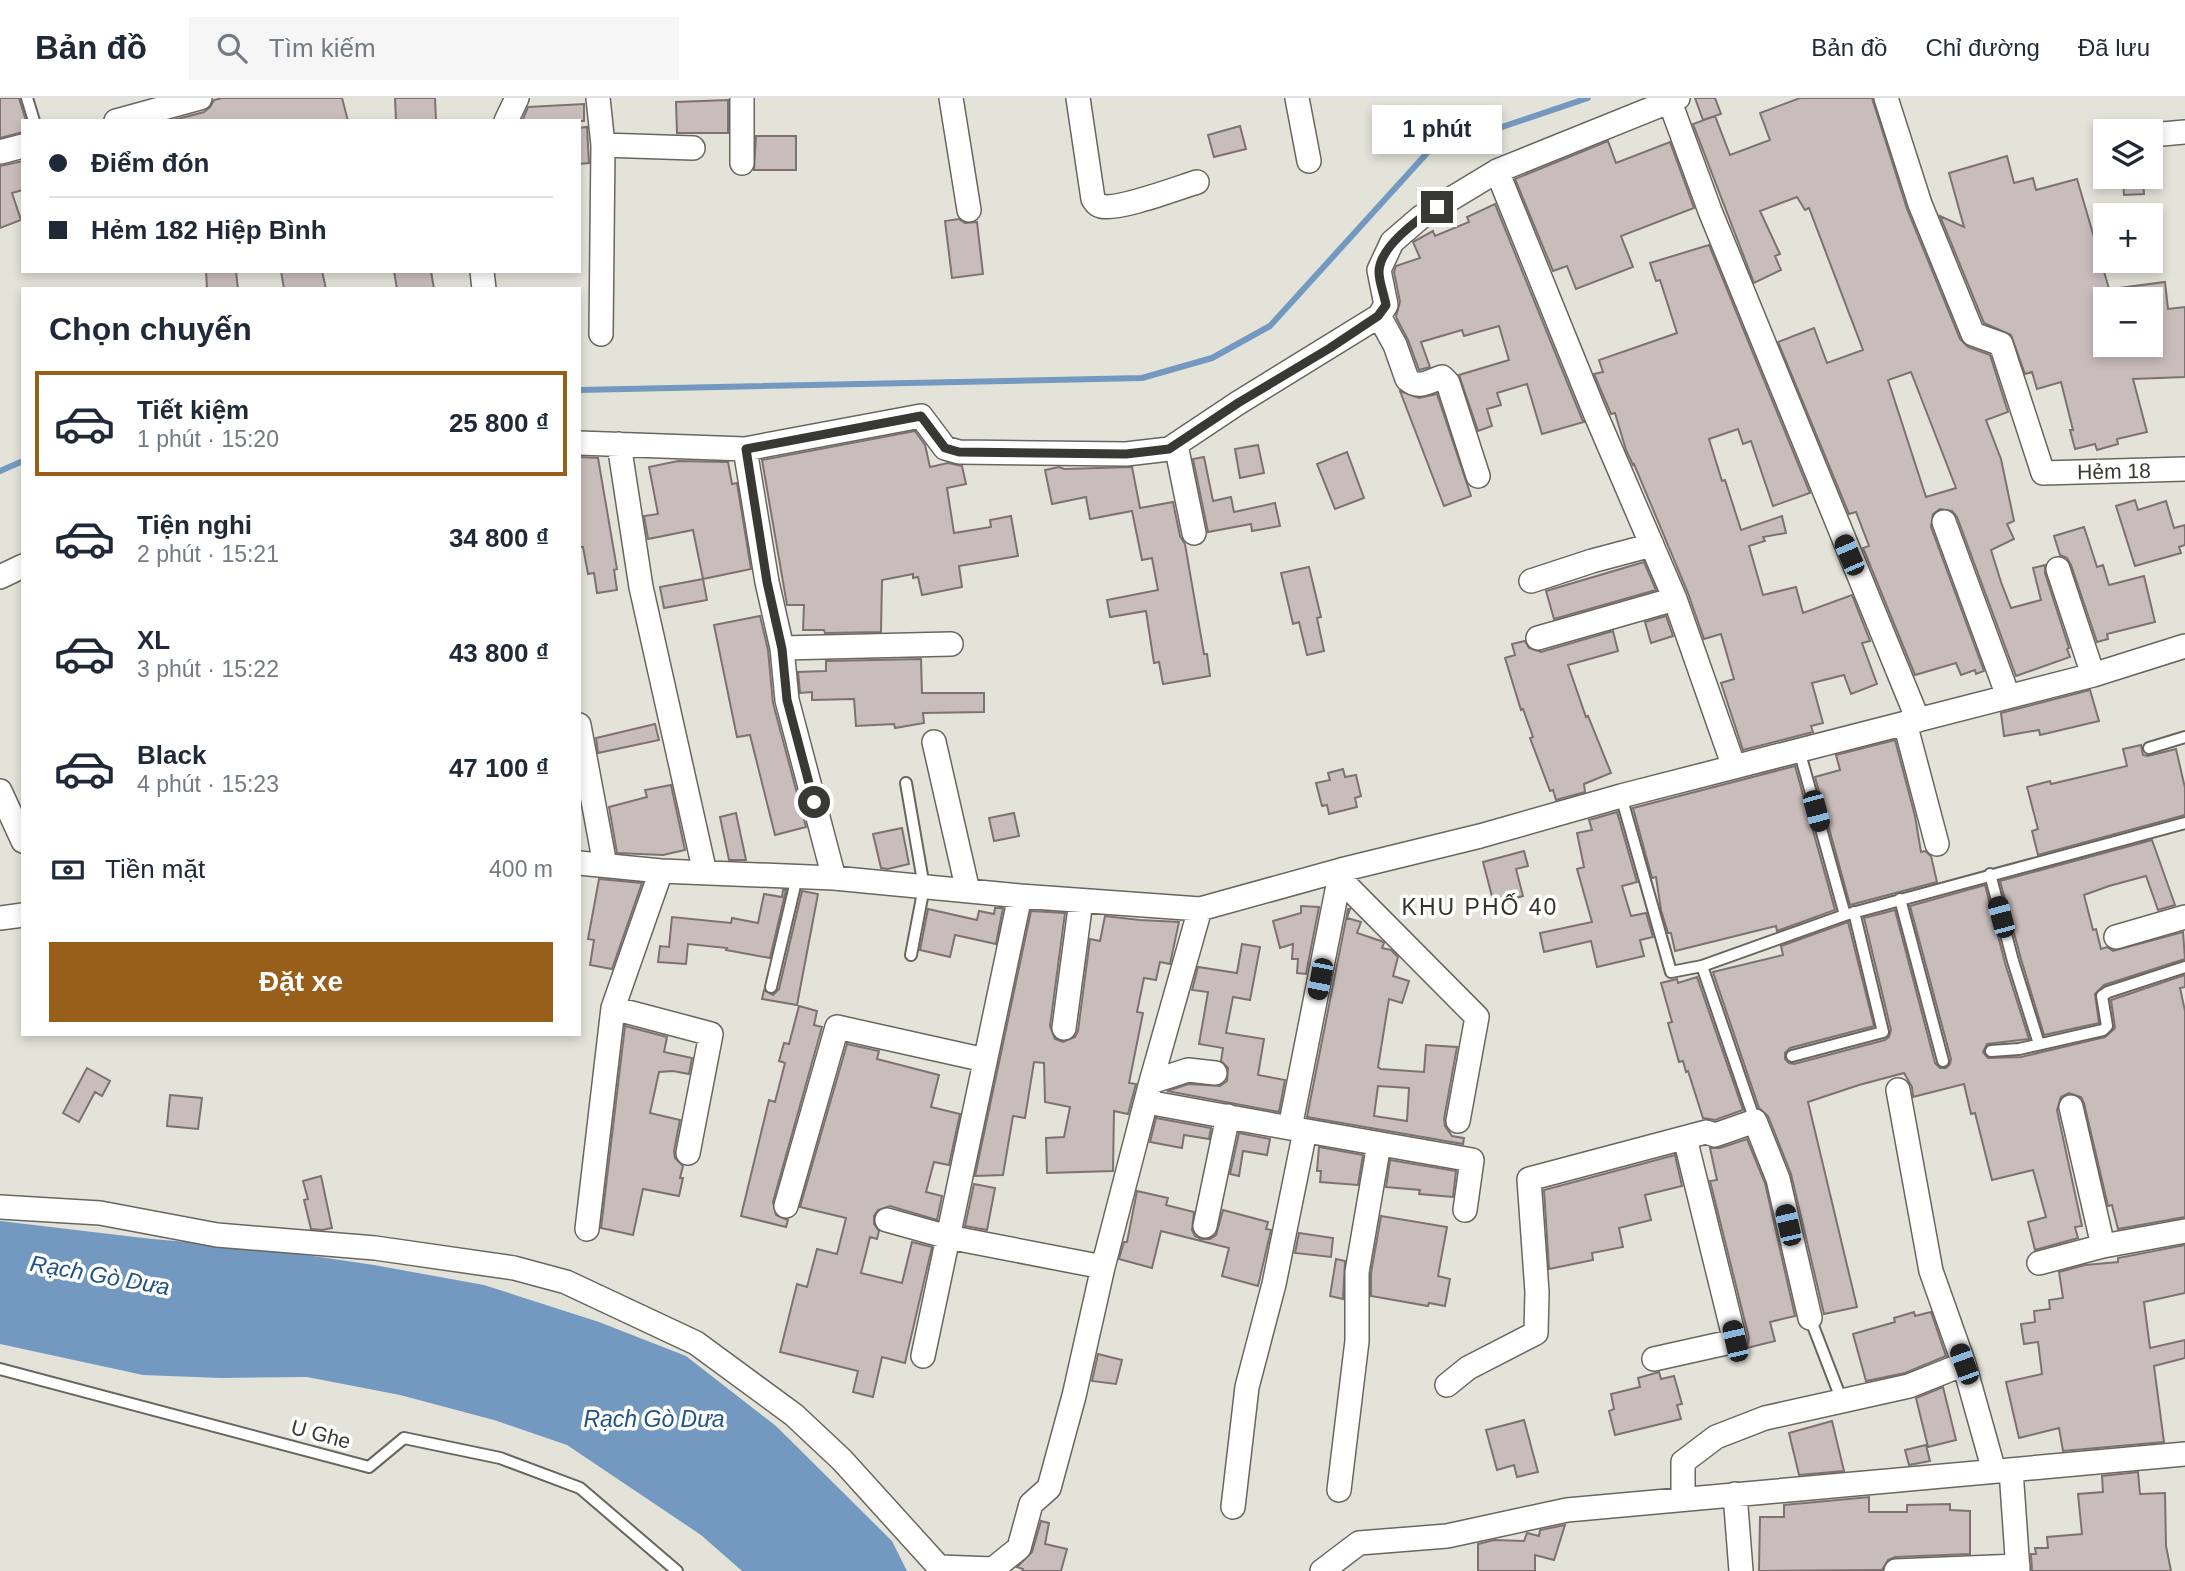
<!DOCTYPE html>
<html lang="vi">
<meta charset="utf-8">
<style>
:root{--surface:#fff;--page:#f6f6f7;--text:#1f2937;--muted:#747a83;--line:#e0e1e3;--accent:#975f1a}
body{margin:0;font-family:Arial,sans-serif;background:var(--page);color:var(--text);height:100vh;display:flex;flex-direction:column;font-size:26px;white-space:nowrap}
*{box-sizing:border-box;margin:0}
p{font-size:23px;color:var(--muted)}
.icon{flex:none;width:38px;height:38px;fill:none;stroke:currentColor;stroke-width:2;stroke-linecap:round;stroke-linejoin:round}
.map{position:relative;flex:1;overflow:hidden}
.panel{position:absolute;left:21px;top:189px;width:560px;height:749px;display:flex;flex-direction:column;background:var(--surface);border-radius:0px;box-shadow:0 4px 10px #0003}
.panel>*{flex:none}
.banner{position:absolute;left:21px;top:21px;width:560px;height:154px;border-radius:0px;box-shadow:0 4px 10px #0003;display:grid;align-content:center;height:154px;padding:0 28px;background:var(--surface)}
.buttons{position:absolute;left:2093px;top:21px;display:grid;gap:14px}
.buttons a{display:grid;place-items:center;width:70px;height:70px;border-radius:0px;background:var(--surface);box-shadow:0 4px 10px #0003;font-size:35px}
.end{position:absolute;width:32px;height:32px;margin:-16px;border:9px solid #383834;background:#fff;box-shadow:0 0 0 4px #fff}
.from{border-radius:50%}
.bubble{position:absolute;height:49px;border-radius:0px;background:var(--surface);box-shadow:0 4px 10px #0003;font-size:23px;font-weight:700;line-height:49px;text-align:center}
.car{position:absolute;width:21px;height:42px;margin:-21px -10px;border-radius:9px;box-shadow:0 0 5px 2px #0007;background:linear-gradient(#222 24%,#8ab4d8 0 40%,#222 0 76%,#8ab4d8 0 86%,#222 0)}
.banner b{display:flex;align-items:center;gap:24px;height:66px;font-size:26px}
.banner b+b{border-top:2px solid var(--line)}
.banner i{width:18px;height:18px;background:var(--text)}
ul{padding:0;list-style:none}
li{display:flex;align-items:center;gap:21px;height:105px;margin:0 14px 10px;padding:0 14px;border:4px solid transparent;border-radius:0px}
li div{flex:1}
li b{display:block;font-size:26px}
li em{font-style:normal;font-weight:700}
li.on{border-color:var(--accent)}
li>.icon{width:63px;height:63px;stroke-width:1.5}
h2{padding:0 28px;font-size:32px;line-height:84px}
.pay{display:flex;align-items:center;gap:18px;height:77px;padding:0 28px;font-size:26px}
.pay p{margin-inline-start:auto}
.cta{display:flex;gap:14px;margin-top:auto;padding:14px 28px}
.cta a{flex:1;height:80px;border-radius:0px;background:var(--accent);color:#fff;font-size:28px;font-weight:700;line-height:80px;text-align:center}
header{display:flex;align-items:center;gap:42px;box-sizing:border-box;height:98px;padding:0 35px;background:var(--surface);border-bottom:2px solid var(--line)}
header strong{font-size:33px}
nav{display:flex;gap:38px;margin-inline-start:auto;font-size:24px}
.search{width:490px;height:63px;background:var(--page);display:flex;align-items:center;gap:18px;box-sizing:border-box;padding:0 24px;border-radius:0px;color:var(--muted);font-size:26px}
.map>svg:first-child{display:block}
.water{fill:#7499c1}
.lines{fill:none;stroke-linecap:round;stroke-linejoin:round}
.stream{stroke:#7499c1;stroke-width:6}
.building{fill:#c9bdbc;stroke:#7d7271;stroke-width:2;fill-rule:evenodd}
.service-casing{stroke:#68665e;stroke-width:14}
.minor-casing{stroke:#68665e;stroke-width:26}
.service{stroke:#fff;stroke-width:10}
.minor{stroke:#fff;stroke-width:23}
.route{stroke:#383834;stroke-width:9}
.labels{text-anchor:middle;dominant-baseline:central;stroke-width:7;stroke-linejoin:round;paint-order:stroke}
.street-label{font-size:21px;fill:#383834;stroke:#fff}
.neighbourhood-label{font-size:23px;letter-spacing:2px;fill:#35342d;stroke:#fff}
.water-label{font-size:23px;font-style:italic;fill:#1e5387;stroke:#fff}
</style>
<header>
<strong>Bản đồ</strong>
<div class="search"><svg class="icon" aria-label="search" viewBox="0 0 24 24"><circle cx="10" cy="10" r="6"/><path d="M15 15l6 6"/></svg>Tìm kiếm</div>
<nav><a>Bản đồ</a><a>Chỉ đường</a><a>Đã lưu</a></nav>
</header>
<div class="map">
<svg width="2185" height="1473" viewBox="0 0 2185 1473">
<rect width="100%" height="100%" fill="#e4e3d9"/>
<path class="water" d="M0,1123l152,18 107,9 115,17 110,20 115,37 87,34 90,70 116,115 15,30h-165l-41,-36 -134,-90 -73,-25 -94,-25 -93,-18 -86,1 -78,-3 -143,-31z"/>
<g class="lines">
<path class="stream" d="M579,292l563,-12 70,-20 58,-32 158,-174 160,-54
M0,373l23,-10"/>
</g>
<path class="building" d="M0,0h19l7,23h-3v11l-23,6z
M222,0h120l6,23h-178l34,-9 6,-5 4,-7z
M395,0h40l1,23h-40z
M1695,0h20l6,16 -18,6z
M1800,0h72l35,111 53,130 8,8 22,8 18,57 -22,8 15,39 13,62 -7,3 7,15 -23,11 10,32 10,26 30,-8 -8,-32 12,-3v8l24,75 -2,1 3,8 -54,19 -59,-159 -5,-6 -12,-2 -7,5 -2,13 53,144 -8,3 -1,-4 -14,5 -5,-12 -41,12 -52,-127 6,-2 -13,-34 -7,2 -71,-172 36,-14 13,35 36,-13 -54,-142 -4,2 -8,-13 -37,14 20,43 -5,2 6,14 -27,13 -61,-159 22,-8 15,39 40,-15 -10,-27zM1911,274l45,116 -30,9 -38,-117z
M728,2v33h-51l-1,-31z
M584,6v17h-62l6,-14z
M1240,28l6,23 -32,8 -6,-22z
M587,29l2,36 -10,1v-36z
M756,38h40v34h-42z
M1608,43l8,22 54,-21 24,66 -73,28 12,31 -57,22 -9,-23 -14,5 -38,-92z
M2007,58l7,27 19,-5 3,12 41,-11 35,120v-10l53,-7 3,27 17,-2v70l-52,2 14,53 -30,7 1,5 -21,6 -2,-6 -20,5 -5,-19h3l-12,-48 -24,7 -5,-17 -7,2 -14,-39 -27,-12 -44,-107 24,11 -15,-54zM2105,201h46v46h-46z
M23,63v29l-11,3 9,27 -21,8v-62z
M2123,79h20l1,17 -20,1z
M1495,106l87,215 2,3 -42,12 -15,-50 -30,9 4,12 -14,4 5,17 -14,5 -19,-56 50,-15 -10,-34 -35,10 -2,-6 -41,12 9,25 -11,3 -11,-30 -11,-21 -1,-3 4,-14 -6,-30 2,-6 24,-8 -7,-16 20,-11 2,5 34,-14 -2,-5z
M959,121l6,4 12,-1 6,52 -31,4 -7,-57z
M1709,147l101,248 -37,13 -22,-65 -8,3 -5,-15 -29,10 13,42 3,-1 16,50 41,-14 4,17 -23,4 2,4 -16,5 14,49 33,-8 7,26 49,-18 18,46 -8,2 15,41 -26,10 -7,-19 -32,8 11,40 -12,3 2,6 -70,18 -22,-67 13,-4 -13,-45 -17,5 -16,-46 -54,-129 -1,1 -7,-15 -11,-37 -4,1 -17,-40 9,-2 -4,-12 78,-27 -17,-53 -4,1 -6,-18z
M206,173h30l2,18h-31z
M281,173h41l4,18h-42z
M394,173h37l3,18h-37z
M1400,293l19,7 18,-4 34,102 -27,10z
M915,333l10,14 5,22 18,-4 14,3 4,18 -19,4 7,45 37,-6 -1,-7 21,-4 7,40 -59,10 3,21 -40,8 -4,-18 -5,1v-4l-31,6 -1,52 -56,1 -1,-3h-21l1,-25h-17l-25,-145z
M1258,347l6,28 -24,5 -5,-29z
M1347,354l17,46 -29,11 -18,-45z
M579,359l19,1 19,111 -3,1 3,20 -20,3 -3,-20 -6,1 -5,-27h-4z
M1204,359l9,44 18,-4 3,15 41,-9 5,23 -28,5 -1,-7 -43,8 -15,-73z
M678,363l50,1 4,22 5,-1 14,86 -48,10 -10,-49 -45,9 -4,-23 14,-2 -9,-47z
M1059,369l5,2 68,-2 8,41 33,-6 7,34 5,8 19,110h3l3,22 -47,8 -4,-22 -5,1 -8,-52 -36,6 -3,-17 51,-10 -6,-32 -10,2 -10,-49 -42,8 -4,-22 -34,7 -7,-34z
M2135,402l3,10 28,-9 8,27 11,-3v20l-6,2 2,6 -46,13 -19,-60z
M2084,429l13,40 6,-2 6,20 35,-9 11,46 -48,12 1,5 -11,3 -26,-77 -4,-7 -7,-3 -6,-19z
M1644,464l12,28 -102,29 -8,-28z
M1309,469l12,50 -4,1 7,33 -17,4 -8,-33 -6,2 -12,-51z
M703,481l4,21 -43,8 -4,-21z
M760,518l8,34 5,53 33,124 -31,8 -25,-100 -13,2 -23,-112z
M1666,518l7,20 -22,7 -6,-21z
M1613,533l5,20 -50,14 18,52 2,-1 23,57 -27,11 1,8 -29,8 -3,-10 -3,1 -20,-53 3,-1 -10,-28 -2,1 -16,-52 10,-3 -3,-11 13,-3 4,7 12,4z
M921,561l1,34h62v19l-61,1 1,10 -29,5 -1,-4 -38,2 -2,-27 -42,1v-8l-12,1 -2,-21 28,-1v-10z
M2090,592l9,31 -59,14 -1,-5 -35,6 -3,-23z
M655,626l4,16 -61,13 -2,-15z
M1895,642l20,76 6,36 4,-1 6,5 6,26 -87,23 -35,-128 25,-7 -4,-15z
M2141,647l2,10 5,1 28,-7 9,39v27l-147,40 -6,-24 6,-2 -11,-42 23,-6 1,3 76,-18 -4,-17z
M1795,668l40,144 -58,21 -1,-5 -101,25 -4,-18h-3l-7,-23 -5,-33 -4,1 -19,-70z
M1343,671l2,8 11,-2 5,21 -6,2 2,9 -28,7 -2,-9 -5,1 -6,-23 14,-3 -2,-7z
M671,687l14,65 -22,5 -46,-2 -8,-46 38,-10 -2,-7z
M1617,714l20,70 -15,4 9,30 15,-3 7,24 -13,3 4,16 -47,11 -6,-26 -47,11 -4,-19 52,-11 -15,-53 7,-2 -7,-34 15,-3 -3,-10z
M736,715l10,47h-17l-9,-43z
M1014,715l5,23 -25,5 -5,-23z
M902,730l7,36 -21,5 -7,-1 -8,-34z
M2152,742l23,65 -17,5 -12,-34 -37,10 -25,9 9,35 3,-1 5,20 6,-2 6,4 70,-19 2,27 -81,26 -9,9 4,29 -55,12 -23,-76 -21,-78z
M1524,753l4,15 -12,3 7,27 -29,8 -11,-42z
M599,781l43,4 -30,86 -22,-4 4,-25 -6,-1z
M1985,787l20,78 24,76 -42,5 -4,8 5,6 33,-1 84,-20 10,-9 -4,-28 74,-25v12l-5,1 5,23v206l-67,12 -6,-24 -4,1 -24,-103 -3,-6 -12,-4 -8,4 -4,13 25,116 -7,1 3,11 -43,12 -7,-28 18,-5 -13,-47 -41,10 -17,-67 -4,1 -7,-30 -51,13 -1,-10 -8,-14 -45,12 -51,17 49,205 -33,7 -33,-140 -23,-58 -9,-8 -46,-136 70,-17 -2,-9 67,-24 26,104 -84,22 -5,5v6l4,4 5,1 91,-24 4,-3 2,-7 -27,-112 31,-8 40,153 5,5h6l4,-4 1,-5 -41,-153z
M783,792h3l-16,68 -44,-8 1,-2 -39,-4 -2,20 -28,-2 2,-16 9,1 3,-30 59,6 1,-5 26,5 6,-29 18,3z
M802,793l16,3 -21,111 -35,-6 2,-9 9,5 6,-6z
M1301,808l18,1 -13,67 -9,-1 1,-14h-6l1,-15 -13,4 -7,-27 28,-8z
M995,810h8l-7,36 -41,-9 -5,22 -30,-7 8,-41 49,11 2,-9 15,3z
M1348,811h2l-3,9 14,4 -4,11 24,8 3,2 -2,5 9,2 7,7 -5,19 16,5 -7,22 -13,-4 -11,68 3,2 43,3 2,-27 31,2 -13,72 1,7 7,10 12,2 -1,6 -156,-27zM1378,988l31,2 -2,33 -33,-5z
M1031,813l34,2 -15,113 5,13 8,3 12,-5 3,-6 12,-92 10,2 5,-25 35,4 39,2 -9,42 -10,-2 -4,18 -12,-2 -7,34 6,1 -14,70 7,1 -8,30 -14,-3 -1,60 -66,2 -1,-35 18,-1 6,-30 -25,-5 -1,-39 -10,-1 -9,56 -12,-2 -10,59 -28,1z
M1242,846l18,3 -10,53 -17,-3 -7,36 38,6 -6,36 27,5 -6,32 -112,-21 22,-7 31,2 7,-5 1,-13 -7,-7 2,-13 -24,-4 9,-52 -16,-2 6,-23 39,6z
M1697,879l46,133 -28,10 -12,-2 -15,-47 -2,1 -3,-11 -4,1 -11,-39 4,-1 -11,-39 16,-4 1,4z
M799,908l18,5 -3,14 8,2 -49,175 3,13 12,5 -2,7 -45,-11 28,-116 6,2 10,-39 -6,-2 5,-18 5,1z
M625,928l42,11 -3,15 28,6 -3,16 -16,-3 -14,1 -9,41 30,7 -6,31 1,7 8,8 -3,12h3l-4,18 -36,-7 -10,46 -32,-7z
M847,946l32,7 -2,8 62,16 -8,32 29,7 -11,51 -15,-3 -8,30 16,4 -5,24 -47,-14 -12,4 -4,6v8l5,7 -2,8 -7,-2 -9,36 41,10 10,-41 20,5 -27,116 -23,-6 -9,40 -20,-5 5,-21 -78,-19 17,-68 10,3 10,-38 20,5 9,-36 -46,-11z
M87,970l23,13 -8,15 -7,-4 -16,30 -16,-9z
M170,997l32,3 -4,31 -31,-3z
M1156,1020l55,10 -2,11 -25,-4 -2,13 -32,-6z
M1239,1035l31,6 -3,16 -24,-4 -4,25 -9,-2z
M1747,1041l18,44 30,133 -25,6 5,19 -28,7 2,-10 -39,-157 7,-1 -7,-32h10z
M1319,1049l44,8 -5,30 -38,-3 1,-11h-4z
M1675,1057l7,31 -37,9 6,25 -32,8 4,19 -31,6 1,7 -44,9 -5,-79z
M1390,1062l66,11 -3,26 -34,-3 1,-4 -34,-3z
M321,1078l11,52 -10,2 -11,-1 -7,-29 4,-1 -5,-18z
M974,1086l21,4 -8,42 -22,-4z
M1137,1093l31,7 -2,7 28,7 -2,18 3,6 6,3h9l6,-4 7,-25 45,12 -2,7 5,1 -13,56 -36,-10 7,-28 -68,-17 -9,37 -33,-9 5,-17h3z
M1381,1118l66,11 -9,49 12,3 -5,27 -16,-3 -1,3 -57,-10v-23z
M1299,1135l34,5 -2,19 -36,-4z
M2185,1147v48l-41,9 6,46 35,-8v18l-31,8 10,76 -101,9 -4,-23 -40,10 -13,-56 36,-8 -4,-32 -14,2 -3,-20 14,-2 -1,-11 16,-2 -1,-9 14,-2 -4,-26 26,-7 33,-3v-4z
M1336,1161l9,2 -2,38 -13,-3z
M1914,1214l1,4 16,-4 15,44 -41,17 -39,8 -13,-47 42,-12 -1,-4z
M1098,1256l24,6 -6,24 -24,-3z
M1659,1274l2,7 13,-3 8,28 -5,1 4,14 -66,16 -6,-24 5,-2 -3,-15 29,-7 -2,-9z
M1943,1289l13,53 -28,7 -12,-49z
M1524,1322l14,52 -21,5 -3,-12 -17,5 -11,-40z
M1832,1323l12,50 -45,4 -10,-42z
M1926,1347l4,16 -21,4 -4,-15z
M2138,1374l2,22 25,-1 1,53 5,25h-139l-1,-17h5l-1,-6h13l-1,-11 35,-3 -4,-40 25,-2 -1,-16z
M1869,1399v15h38v-7l43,-1v6l20,1v43l-75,3 -7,3 -6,10h-3l-120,1 1,-54h24v-12z
M1041,1423l8,2 -4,21 22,5 -6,22h-39l1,-2 -6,-2 15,-15z
M1565,1427l-11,35 -19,-5v16h-57v-27l16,-4 30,1 3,-8 12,3 1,-6z"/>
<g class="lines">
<defs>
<path id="service" d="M27,0l7,23
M2149,650l36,-11
M1799,652l46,165
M906,685l18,104 -13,68
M1621,698l50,176 31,-6 143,-51 340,-92
M1990,776l23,87 26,83
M1900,801l43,162
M1702,868l53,155
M771,889l26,-110
M1991,953l28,-2 84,-19 4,-4 -5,-30 6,-4 77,-25
M1792,958l91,-24 -29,-120
M1810,1220l32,83
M0,1271l369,98 35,-29 96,20 80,30 97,83"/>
<path id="minor" d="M598,0l5,47 -2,189
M951,0l18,112
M1078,0l15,101c3,4 3,6 8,7 16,5 77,-18 96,-24
M1297,0l12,63
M1886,0l34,106 53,130 28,10 42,129 142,-4
M1670,4l40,109 208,509
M116,23l84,-23
M506,23l11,-23
M2151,37l34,-3
M603,47l90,3
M0,54l23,-6
M742,65v-65
M1497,73l98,242 80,186 59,168
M482,173l2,18
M1379,218l16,29 12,34c12,11 22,2 35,-2l6,6 30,93
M579,345l166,6 176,-33 24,32 14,4 167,2 43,-5 69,-46 141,-87 7,-11 -7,-35 13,-28 29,-25 76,-46 181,-73
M619,346l22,143 64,286
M1176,347l18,88
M745,351l22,133 15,66 5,52 47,178
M1944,424l64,174
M2058,471l35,106
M0,479l23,-11
M1531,483l61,-20 60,-16
M1538,540l137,-39
M782,550l169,-4
M1905,625l32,121
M579,627l26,140
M934,644l34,149
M0,693l23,50
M579,765l82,8 173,7 186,18 180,13 141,-39 139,-34 141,-40 472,-121 92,-29
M1341,772l-51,258 182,32 -7,50
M1340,781l137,138 -19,104
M0,820l23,-3
M2116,839l69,-20
M613,910l98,26 -23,119
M1064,930l17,-127
M1151,984l37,-12 27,3
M1898,992l33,181 33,93 30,107
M1147,1004l143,26
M2071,1009l32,139
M786,1108l51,-179 148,33
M0,1109l100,6 117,22 158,13 139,20 52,14 130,61 98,72 48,45 97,107 54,2 26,-21 12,-44 18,-16 25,-92 29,-129 48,-185 49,-173
M887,1122l61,17 155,30
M1205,1128l23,-110
M587,1131l26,-221 48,-137
M2039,1165l64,-17 82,-15
M923,1258l97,-460
M1654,1261l81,-18 -50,-203
M1447,1287l21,-17 68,-35 1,-41 -8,-113 177,-47 9,3 40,-14 23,58 32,139
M2011,1372l7,101
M1339,1392l18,-149v-69l22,-128
M1735,1396l6,77
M1683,1400v-36l33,-25 49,-19 144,-32 55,-22
M1233,1409l14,-120 27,-103 31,-153
M1322,1473l37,-28 88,-7 120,-26 618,-56
M1896,1473l122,-5"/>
</defs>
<use href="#service" class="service-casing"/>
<use href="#minor" class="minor-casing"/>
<use href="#service" class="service"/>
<use href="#minor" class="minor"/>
</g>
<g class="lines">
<path class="route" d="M814,704l-27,-102 -5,-51 -15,-67 -21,-133 175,-33 24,32 14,4 167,2 43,-5 69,-46 92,-55 48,-32 8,-11c-2,-11 -7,-23 -7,-33 0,-25 39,-53 58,-65"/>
</g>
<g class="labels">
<g class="street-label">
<text transform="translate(2114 373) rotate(-1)">Hẻm 18</text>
<text transform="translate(321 1336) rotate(15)">U Ghe</text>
</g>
<g class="neighbourhood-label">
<text x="1480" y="809">KHU PHỐ 40</text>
</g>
<g class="water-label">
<text transform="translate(100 1177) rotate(10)">Rạch Gò Dưa</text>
<text x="654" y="1321">Rạch Gò Dưa</text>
</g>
</g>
</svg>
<div class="buttons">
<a><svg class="icon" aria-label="layers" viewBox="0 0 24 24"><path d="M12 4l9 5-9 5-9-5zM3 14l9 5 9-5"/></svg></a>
<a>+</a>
<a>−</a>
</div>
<i class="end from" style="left:814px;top:704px"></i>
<i class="end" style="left:1437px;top:109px"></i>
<div class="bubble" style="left:1372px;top:7px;width:130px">1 phút</div>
<i class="car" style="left:1849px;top:457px;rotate:337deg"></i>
<i class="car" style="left:1816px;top:713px;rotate:165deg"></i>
<i class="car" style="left:2001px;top:819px;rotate:345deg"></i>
<i class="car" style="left:1320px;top:881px;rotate:191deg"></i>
<i class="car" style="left:1788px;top:1127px;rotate:347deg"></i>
<i class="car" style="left:1735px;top:1243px;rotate:347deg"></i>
<i class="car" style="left:1964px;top:1266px;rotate:340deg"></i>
<div class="banner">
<b><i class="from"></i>Điểm đón</b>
<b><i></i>Hẻm 182 Hiệp Bình</b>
</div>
<section class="panel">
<h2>Chọn chuyến</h2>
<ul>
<li class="on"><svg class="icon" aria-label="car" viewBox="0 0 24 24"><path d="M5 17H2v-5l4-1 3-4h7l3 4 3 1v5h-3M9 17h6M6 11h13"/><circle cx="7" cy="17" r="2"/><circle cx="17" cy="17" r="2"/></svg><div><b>Tiết kiệm</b><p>1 phút · 15:20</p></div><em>25 800 ₫</em></li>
<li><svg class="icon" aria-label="car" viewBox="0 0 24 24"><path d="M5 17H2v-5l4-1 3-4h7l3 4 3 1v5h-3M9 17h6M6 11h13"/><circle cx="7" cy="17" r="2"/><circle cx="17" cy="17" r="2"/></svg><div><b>Tiện nghi</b><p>2 phút · 15:21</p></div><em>34 800 ₫</em></li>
<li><svg class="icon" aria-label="car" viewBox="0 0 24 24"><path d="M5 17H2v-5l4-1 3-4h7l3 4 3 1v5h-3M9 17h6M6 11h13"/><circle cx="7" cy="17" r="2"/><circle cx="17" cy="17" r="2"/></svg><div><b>XL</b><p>3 phút · 15:22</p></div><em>43 800 ₫</em></li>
<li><svg class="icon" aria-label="car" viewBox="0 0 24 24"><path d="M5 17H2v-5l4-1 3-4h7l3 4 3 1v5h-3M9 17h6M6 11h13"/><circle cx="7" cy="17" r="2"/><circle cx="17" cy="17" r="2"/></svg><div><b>Black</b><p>4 phút · 15:23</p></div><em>47 100 ₫</em></li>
</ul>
<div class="pay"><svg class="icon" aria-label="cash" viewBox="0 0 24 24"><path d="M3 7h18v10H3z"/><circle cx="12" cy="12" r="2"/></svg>Tiền mặt<p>400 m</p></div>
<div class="cta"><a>Đặt xe</a></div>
</section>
</div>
